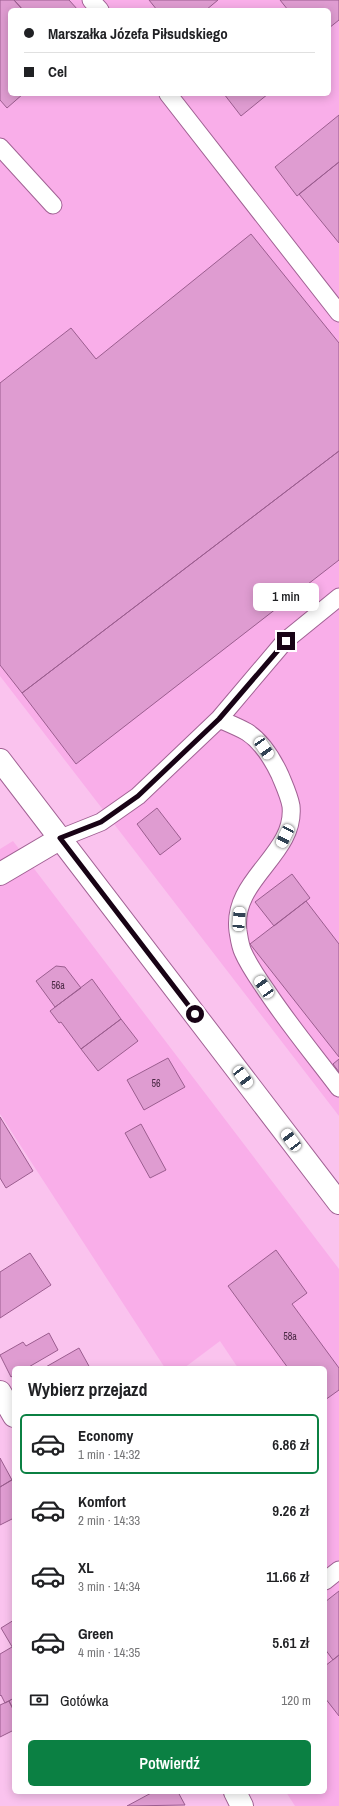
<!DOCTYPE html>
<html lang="pl">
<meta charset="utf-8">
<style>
:root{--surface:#fff;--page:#f6f6f6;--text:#202124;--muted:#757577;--line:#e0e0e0;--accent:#0b8043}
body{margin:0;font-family:"Archivo Narrow",sans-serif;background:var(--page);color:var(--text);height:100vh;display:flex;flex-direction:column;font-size:15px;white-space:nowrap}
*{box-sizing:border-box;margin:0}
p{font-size:13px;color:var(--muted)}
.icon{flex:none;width:22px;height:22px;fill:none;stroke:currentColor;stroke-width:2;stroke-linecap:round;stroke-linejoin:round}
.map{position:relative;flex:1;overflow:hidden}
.drawer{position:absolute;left:12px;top:1366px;width:315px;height:428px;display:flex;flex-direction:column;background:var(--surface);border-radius:6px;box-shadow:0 2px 10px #0003}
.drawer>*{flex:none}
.hud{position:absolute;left:8px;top:8px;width:323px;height:88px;border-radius:6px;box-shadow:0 2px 10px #0003;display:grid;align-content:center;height:88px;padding:0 16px;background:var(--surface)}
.end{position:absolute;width:18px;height:18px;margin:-9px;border:5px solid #180315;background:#fff;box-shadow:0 0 0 2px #fff}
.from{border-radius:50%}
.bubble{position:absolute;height:28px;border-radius:6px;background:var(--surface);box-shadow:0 2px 10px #0003;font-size:13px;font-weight:600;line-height:28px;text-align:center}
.car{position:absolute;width:12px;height:24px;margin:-12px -6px;border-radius:5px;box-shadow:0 0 3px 1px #0007;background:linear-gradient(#fff 24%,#345 0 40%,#fff 0 76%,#345 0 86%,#fff 0)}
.hud b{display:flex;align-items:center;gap:14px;height:38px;font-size:15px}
.hud b+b{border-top:1px solid var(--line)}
.hud i{width:10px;height:10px;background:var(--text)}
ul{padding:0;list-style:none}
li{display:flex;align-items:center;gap:12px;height:60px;margin:0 8px 6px;padding:0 8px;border:2px solid transparent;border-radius:6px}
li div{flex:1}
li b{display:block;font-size:15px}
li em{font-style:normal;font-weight:600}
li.on{border-color:var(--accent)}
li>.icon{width:36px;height:36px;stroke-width:1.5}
h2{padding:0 16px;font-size:18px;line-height:48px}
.pay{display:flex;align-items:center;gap:10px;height:44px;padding:0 16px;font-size:15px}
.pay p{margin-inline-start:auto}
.button{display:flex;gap:8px;margin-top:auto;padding:8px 16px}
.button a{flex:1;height:46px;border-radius:6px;background:var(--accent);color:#fff;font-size:16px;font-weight:600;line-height:46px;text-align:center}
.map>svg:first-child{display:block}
.built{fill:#f9aee9;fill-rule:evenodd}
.building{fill:#df9cd1;stroke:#9b5d8f}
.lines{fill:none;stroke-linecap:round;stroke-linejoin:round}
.lane-casing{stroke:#a16294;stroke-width:19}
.street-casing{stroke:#a16294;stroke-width:24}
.secondary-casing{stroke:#a16294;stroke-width:24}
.lane{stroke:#fff;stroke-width:17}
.street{stroke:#fff;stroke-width:22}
.secondary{stroke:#fff;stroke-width:22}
.route{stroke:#180315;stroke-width:5}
.labels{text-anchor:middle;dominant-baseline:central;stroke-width:3;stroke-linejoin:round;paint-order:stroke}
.number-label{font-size:10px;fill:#4a2944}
</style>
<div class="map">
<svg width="339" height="1806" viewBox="0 0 339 1806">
<rect width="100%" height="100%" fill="#fac3ee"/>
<path class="built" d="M0,0h339v1116l-339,-440zM10,10h319v84h-319z
M13,841l326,428v537h-44l-9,-14h39v-424h-87l-18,-27 -36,27h-19l-165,-254v-265z"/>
<path class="building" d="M0,0h14l9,10h-13v84h13l-16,14 -7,-8z
M14,0h55l9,10h-55z
M149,0h69l-12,10h-49z
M280,0h59v20l-10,8v-18h-41z
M224,94h44l-27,22z
M339,115v47l-42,34 -22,-29z
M339,162v81l-40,-49z
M251,234l88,109v108l-317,242 -22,-28v-282l71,-55 25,31z
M339,451v109l-263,204 -54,-71z
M157,808l24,31 -21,16 -23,-31z
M292,874l18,24 -36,28 -19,-24z
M306,901l33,43v113l-89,-113z
M56,966l9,1 16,21 -26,19 -19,-26z
M92,979l29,40 -40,30 -20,-27 -2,1 -9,-12z
M121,1019l17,22 -40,30 -17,-22z
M168,1058l17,29 -41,23 -17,-30z
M339,1059v13l-6,-8z
M0,1117l33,54 -27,17 -6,-10z
M141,1124l25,46 -16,8 -25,-45z
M276,1250l31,43 -15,11 47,64v22l-14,10v-32h-37l-60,-82z
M30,1253l21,32 -51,33v-46z
M49,1333l9,17 -31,18h-13v7l-3,2 -11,-22 23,-13 3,4z
M79,1348l11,20h-46z
M0,1458l12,22 -12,7z
M13,1479l1,39 -14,7v-38z
M339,1591v64l-6,5 -8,-11v-47z
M14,1620v30l-13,-22z
M12,1647l2,3v48l-9,5 -4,-8 -1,1v-42z
M339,1655v61l-14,-18v-32z
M14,1698v13l-5,-10z
M9,1701l5,10v19l-14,7v-32z
M153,1792h25l7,13 -58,1z"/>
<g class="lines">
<defs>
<path id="lane" d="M91,0l9,10
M168,94l171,219
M0,147l53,58
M219,719c9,4 19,8 28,13 14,9 26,28 33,43 4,10 9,20 11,31 5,49 -60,73 -53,125 1,6 2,15 5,21 6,14 16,28 25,41 22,33 47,63 71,95
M61,838l40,-16 37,-26 81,-77 66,-78 54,-44
M325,1581l14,-11"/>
<path id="street" d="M0,874l61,-36
M0,1392l14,24
M235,1792l7,14"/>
<path id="secondary" d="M0,760l339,443"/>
</defs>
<use href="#lane" class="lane-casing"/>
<use href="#street" class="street-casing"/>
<use href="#secondary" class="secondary-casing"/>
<use href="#lane" class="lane"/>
<use href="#street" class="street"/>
<use href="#secondary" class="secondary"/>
</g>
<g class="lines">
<path class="route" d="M195,1014l-135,-176 41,-16 37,-26 81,-77 67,-78"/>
</g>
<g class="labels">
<g class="number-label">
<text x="58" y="985">56a</text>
<text x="156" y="1083">56</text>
<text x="290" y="1336">58a</text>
</g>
</g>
</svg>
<i class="end from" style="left:195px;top:1014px"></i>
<i class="end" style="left:286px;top:641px"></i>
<div class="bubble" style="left:253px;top:583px;width:66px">1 min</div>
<i class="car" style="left:264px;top:748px;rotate:146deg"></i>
<i class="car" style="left:285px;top:836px;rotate:206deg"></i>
<i class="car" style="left:239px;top:919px;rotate:4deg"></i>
<i class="car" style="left:264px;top:987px;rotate:326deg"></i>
<i class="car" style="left:243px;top:1077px;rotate:143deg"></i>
<i class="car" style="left:291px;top:1140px;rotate:323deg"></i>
<div class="hud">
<b><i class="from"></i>Marszałka Józefa Piłsudskiego</b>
<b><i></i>Cel</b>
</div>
<section class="drawer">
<h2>Wybierz przejazd</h2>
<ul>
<li class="on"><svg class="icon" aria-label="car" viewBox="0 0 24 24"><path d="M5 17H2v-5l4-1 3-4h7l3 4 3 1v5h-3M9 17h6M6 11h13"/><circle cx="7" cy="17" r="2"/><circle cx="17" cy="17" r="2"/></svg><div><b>Economy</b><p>1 min · 14:32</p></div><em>6.86 zł</em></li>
<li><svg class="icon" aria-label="car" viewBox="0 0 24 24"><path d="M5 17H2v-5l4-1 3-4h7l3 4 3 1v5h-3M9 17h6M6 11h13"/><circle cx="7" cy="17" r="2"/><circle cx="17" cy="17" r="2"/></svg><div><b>Komfort</b><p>2 min · 14:33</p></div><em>9.26 zł</em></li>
<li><svg class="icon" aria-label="car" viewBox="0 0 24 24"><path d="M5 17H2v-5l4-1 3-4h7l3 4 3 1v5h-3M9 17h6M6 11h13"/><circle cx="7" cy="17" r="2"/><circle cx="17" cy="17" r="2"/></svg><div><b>XL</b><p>3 min · 14:34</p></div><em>11.66 zł</em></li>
<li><svg class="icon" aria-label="car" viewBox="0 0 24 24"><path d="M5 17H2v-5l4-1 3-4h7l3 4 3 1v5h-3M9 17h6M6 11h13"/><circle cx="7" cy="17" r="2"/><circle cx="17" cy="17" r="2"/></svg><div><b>Green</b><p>4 min · 14:35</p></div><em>5.61 zł</em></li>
</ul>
<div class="pay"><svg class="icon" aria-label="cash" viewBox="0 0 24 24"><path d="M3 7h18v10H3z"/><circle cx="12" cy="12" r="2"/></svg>Gotówka<p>120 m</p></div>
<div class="button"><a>Potwierdź</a></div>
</section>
</div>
